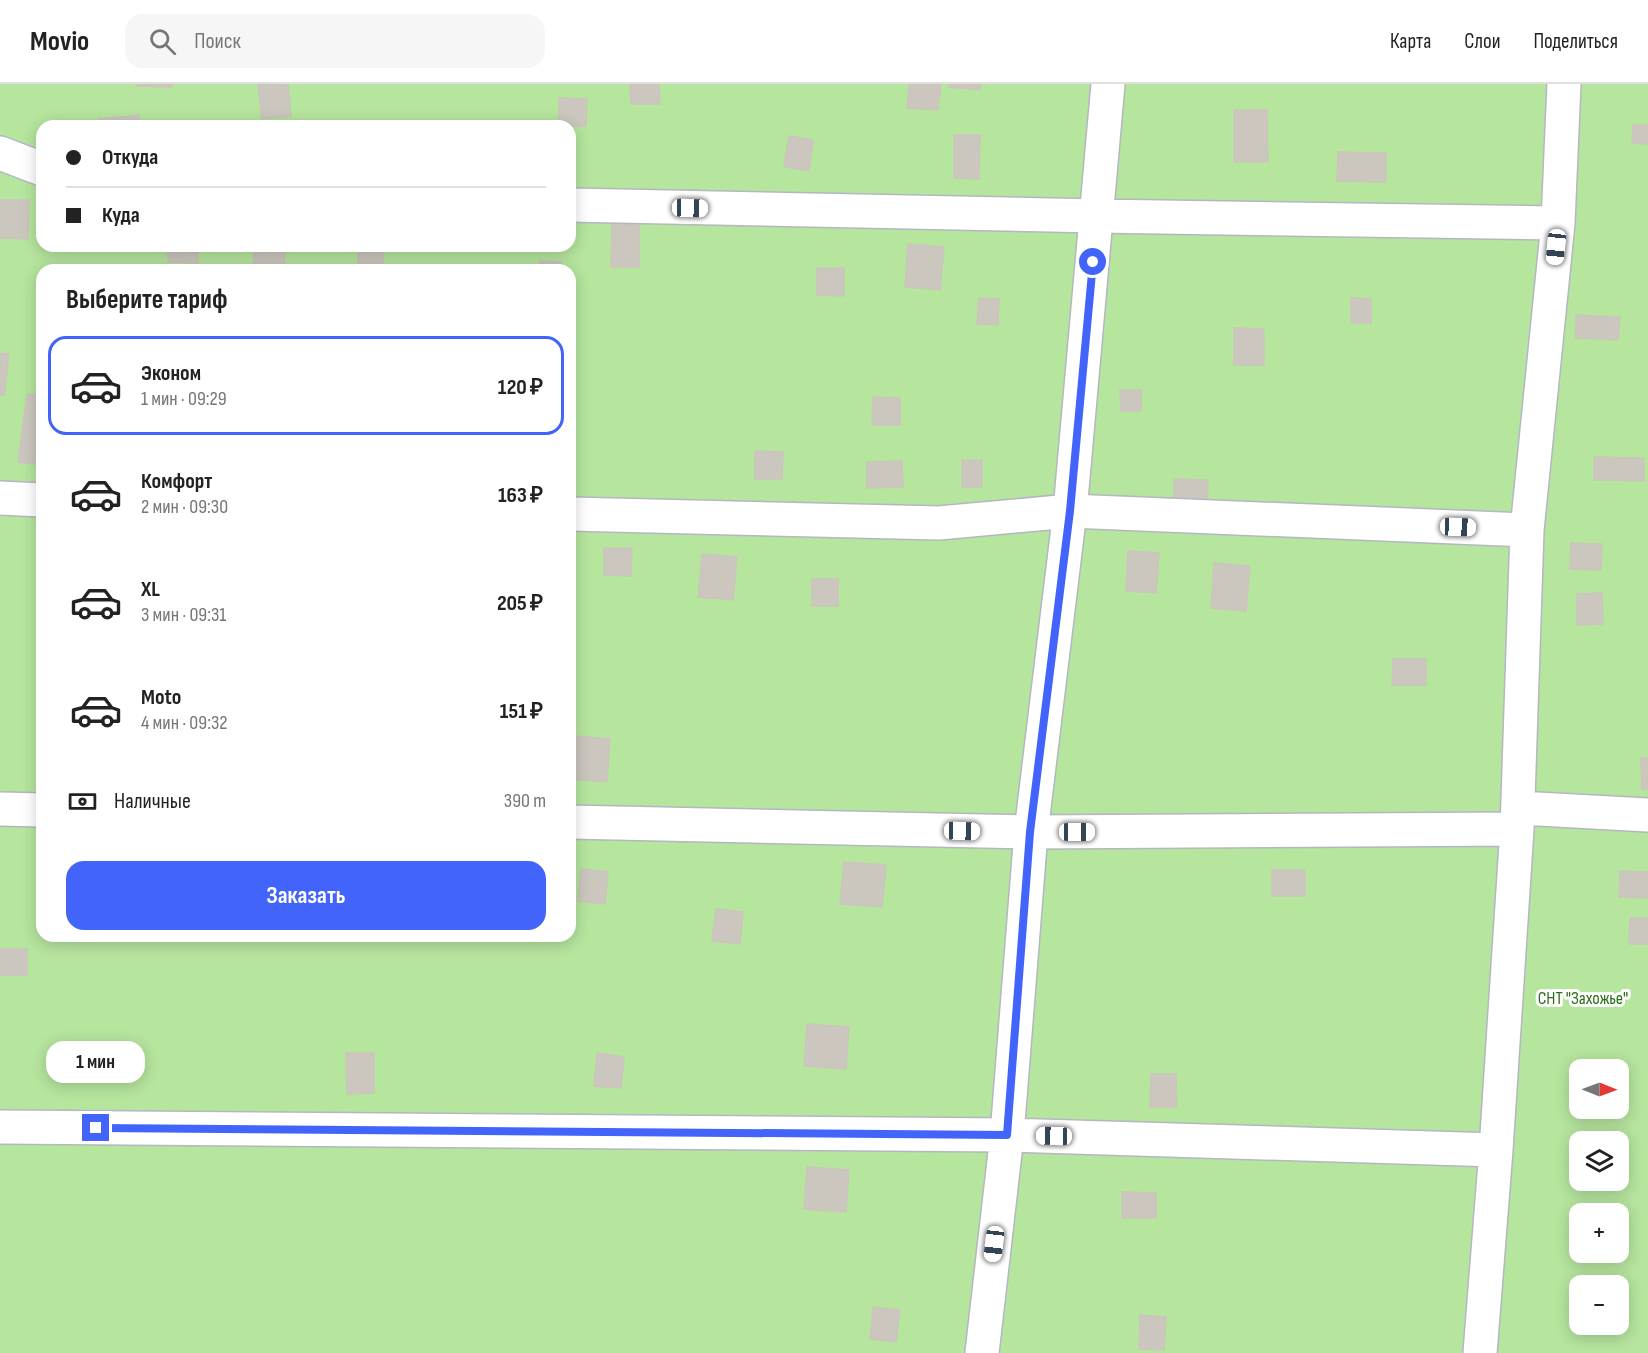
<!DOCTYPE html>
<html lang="ru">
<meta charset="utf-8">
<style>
:root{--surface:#fff;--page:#f6f6f6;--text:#222;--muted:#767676;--line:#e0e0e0;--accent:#4264fb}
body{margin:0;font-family:"Sofia Sans Condensed",sans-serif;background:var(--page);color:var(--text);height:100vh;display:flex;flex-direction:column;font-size:22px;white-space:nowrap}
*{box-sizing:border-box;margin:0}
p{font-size:20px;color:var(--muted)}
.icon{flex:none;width:33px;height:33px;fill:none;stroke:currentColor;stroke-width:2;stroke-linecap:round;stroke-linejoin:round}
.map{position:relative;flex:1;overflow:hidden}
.drawer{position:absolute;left:36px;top:180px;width:540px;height:678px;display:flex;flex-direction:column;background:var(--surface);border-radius:18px;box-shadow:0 3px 15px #0003}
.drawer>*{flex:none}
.top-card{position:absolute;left:36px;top:36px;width:540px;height:132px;border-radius:18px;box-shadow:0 3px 15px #0003;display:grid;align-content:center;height:132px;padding:0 30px;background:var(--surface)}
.needle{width:39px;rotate:91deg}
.buttons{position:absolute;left:1569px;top:975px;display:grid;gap:12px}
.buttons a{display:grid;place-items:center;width:60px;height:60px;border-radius:12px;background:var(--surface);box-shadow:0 3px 15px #0003;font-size:30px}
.end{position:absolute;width:27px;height:27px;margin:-14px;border:8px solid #4264fb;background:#fff;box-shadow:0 0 0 3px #fff}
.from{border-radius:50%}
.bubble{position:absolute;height:42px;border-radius:18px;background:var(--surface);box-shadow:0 3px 15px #0003;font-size:20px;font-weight:700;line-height:42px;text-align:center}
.car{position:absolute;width:18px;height:36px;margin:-18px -9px;border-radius:8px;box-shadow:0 0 4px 2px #0007;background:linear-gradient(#fff 24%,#345 0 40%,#fff 0 76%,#345 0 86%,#fff 0)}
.top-card b{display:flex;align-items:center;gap:21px;height:57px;font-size:22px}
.top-card b+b{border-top:2px solid var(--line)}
.top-card i{width:15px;height:15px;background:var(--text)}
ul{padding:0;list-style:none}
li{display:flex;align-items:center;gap:18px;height:99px;margin:0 12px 9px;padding:0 18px;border:3px solid transparent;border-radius:18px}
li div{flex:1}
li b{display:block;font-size:22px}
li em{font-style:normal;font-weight:700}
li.current{border-color:var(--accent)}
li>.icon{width:54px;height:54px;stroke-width:1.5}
h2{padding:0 30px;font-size:27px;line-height:72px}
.pay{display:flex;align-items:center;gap:15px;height:66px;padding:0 30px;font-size:22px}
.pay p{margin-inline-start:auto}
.primary-button{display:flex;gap:12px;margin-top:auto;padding:12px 30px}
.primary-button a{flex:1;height:69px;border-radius:18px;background:var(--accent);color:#fff;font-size:24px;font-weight:700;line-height:69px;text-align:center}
header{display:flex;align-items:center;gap:36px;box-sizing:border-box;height:84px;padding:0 30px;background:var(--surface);border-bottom:2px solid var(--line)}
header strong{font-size:28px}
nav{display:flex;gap:33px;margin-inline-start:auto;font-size:21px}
.search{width:420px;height:54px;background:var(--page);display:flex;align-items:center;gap:15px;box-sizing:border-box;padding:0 21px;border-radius:18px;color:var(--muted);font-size:22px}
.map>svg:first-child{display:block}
.green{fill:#b6e59e;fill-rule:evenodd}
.building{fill:#cbc7bf;stroke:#cbc5ba;stroke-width:1.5}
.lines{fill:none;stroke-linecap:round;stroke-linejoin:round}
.minor-casing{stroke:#b4b7c1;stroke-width:36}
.minor{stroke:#fff;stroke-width:33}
.route{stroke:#4264fb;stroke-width:8}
.labels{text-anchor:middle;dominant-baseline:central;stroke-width:6;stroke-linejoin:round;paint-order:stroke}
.park-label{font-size:18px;fill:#2c6e1b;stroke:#fff}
</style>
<header>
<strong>Movio</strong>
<div class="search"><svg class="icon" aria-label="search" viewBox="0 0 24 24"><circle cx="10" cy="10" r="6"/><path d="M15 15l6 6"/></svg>Поиск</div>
<nav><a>Карта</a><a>Слои</a><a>Поделиться</a></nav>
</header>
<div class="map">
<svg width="1648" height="1269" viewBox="0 0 1648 1269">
<rect width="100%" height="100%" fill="#efe9e1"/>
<path class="green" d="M0,0h1648v1269h-1648zM42,42h528v120h-528zM42,186h528v666h-528zM1580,986h38v38h-38zM1580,1058h38v38h-38zM1580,1130h38v38h-38zM1580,1202h38v38h-38z"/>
<path class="building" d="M137,0h35v3l-35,-1z
M258,0h30l3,32 -29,3z
M630,0h29l1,20h-29z
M909,0h32l-3,26 -31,-2z
M949,0h31v6l-31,-3z
M559,14l28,1 -1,27h-27z
M1234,26h33l1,52h-34z
M139,31l1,11h-40l-1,-7z
M1633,41h15v19l-16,-1z
M954,51h26l-1,44 -25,-1z
M789,52l24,4 -4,31 -25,-4z
M1338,68l48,1v29l-49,-1z
M0,116h29l-1,39 -28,-1z
M612,141h27v42h-28z
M908,160l36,3 -4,43 -35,-3z
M168,162h30v17l-30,-1z
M254,162h31l-1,24h-31z
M358,162h25v24h-25z
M540,177l21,1 -1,8h-20z
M817,184h27v28l-27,-1z
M979,214l20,1 -1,26 -21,-1z
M1351,214l20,1v24h-20z
M1576,231l44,2 -2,23 -43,-2z
M1234,244l30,1v36h-30z
M0,269l9,1 -5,41h-4z
M1120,306h21v21h-20z
M27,310l15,2v69l-24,-3z
M873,313l27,1v27h-28z
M755,367l28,1 -1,27h-27z
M1594,373l50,1v23l-50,-1z
M962,376h20v27h-20z
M902,377l1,26 -36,1v-26z
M1174,395l34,1 -1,26 -33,-1z
M1571,459l31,1 -1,26 -31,-1z
M604,464h28l-1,28 -27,-1z
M1128,467l31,2 -3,40 -30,-2z
M702,470l35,3 -4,43 -35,-3z
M1214,479l36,3 -4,45 -35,-3z
M812,495h26v27h-26z
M1602,509l1,31 -26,1v-31z
M1393,575h33v26h-34z
M575,652l35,3 -3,43 -35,-3z
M1641,674h7v31h-6z
M844,778l42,3 -4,42 -42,-3z
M581,785l27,3 -3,32 -27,-3z
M1272,786h33v26h-33z
M1620,787l28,1v26l-29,-1z
M716,825l27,3 -3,32 -28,-3z
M1630,834h18v26h-19z
M0,865h27v26h-27z
M807,940l42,3 -3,42 -42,-3z
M346,969h28v40l-27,1z
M597,969l27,4 -3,31 -27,-2z
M1151,990h25l1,33h-27z
M807,1083l42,3 -3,42 -42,-3z
M1122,1108l34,1v25h-34z
M1585,1194l31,2v6h-32z
M873,1223l27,3 -4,32 -26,-3z
M1140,1231l26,2 -2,33 -25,-1z"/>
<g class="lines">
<defs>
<path id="minor" d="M0,69l42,16
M570,121l527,11 461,7
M0,414l42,2
M570,430l369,9 131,-12 457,19
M1518,724l130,7
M0,725l42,1
M570,738l461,10 486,-3
M0,1043l1007,8 489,15
M982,1269l25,-218 24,-303 39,-321 38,-427
M1480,1269l16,-203 21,-321 10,-299 31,-307 6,-139"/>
</defs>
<use href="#minor" class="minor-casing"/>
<use href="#minor" class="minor"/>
</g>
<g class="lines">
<path class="route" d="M96,1044l911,7 23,-303 40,-321 23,-249"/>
</g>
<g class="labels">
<g class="park-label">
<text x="1583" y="914">СНТ "Захожье"</text>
</g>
</g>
</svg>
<div class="buttons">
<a><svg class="needle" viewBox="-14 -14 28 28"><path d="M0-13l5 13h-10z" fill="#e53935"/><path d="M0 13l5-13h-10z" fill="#767676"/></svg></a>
<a><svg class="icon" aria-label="layers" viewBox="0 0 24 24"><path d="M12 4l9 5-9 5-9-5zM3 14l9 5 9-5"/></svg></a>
<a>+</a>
<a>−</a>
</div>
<i class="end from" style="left:1093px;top:178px"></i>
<i class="end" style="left:96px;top:1044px"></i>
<div class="bubble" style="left:46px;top:957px;width:99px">1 мин</div>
<i class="car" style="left:690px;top:124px;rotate:91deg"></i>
<i class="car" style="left:1556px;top:163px;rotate:186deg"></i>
<i class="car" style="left:1458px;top:443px;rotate:92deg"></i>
<i class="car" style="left:962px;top:747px;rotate:91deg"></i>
<i class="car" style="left:1077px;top:748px;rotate:90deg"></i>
<i class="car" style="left:1054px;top:1052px;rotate:271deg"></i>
<i class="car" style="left:994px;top:1160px;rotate:187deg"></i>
<div class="top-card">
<b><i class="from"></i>Откуда</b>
<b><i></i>Куда</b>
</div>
<section class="drawer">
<h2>Выберите тариф</h2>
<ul>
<li class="current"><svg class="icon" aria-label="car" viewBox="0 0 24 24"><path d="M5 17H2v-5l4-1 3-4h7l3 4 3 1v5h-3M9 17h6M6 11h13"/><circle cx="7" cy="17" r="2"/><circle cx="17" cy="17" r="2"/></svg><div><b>Эконом</b><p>1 мин · 09:29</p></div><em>120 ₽</em></li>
<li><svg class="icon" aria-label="car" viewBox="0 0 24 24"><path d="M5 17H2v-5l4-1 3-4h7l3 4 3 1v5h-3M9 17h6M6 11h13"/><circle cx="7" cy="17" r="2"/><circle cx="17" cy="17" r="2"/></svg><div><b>Комфорт</b><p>2 мин · 09:30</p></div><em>163 ₽</em></li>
<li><svg class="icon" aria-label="car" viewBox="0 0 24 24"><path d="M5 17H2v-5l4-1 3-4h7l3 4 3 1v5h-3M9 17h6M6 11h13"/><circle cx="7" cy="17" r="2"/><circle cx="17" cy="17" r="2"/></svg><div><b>XL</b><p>3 мин · 09:31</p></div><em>205 ₽</em></li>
<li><svg class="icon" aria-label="car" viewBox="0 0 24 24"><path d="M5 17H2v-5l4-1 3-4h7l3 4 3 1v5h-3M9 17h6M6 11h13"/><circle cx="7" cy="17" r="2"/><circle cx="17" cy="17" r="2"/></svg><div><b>Moto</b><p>4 мин · 09:32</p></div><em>151 ₽</em></li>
</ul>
<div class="pay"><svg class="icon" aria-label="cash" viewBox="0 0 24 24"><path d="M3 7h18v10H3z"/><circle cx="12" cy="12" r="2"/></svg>Наличные<p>390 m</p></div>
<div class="primary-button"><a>Заказать</a></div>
</section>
</div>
